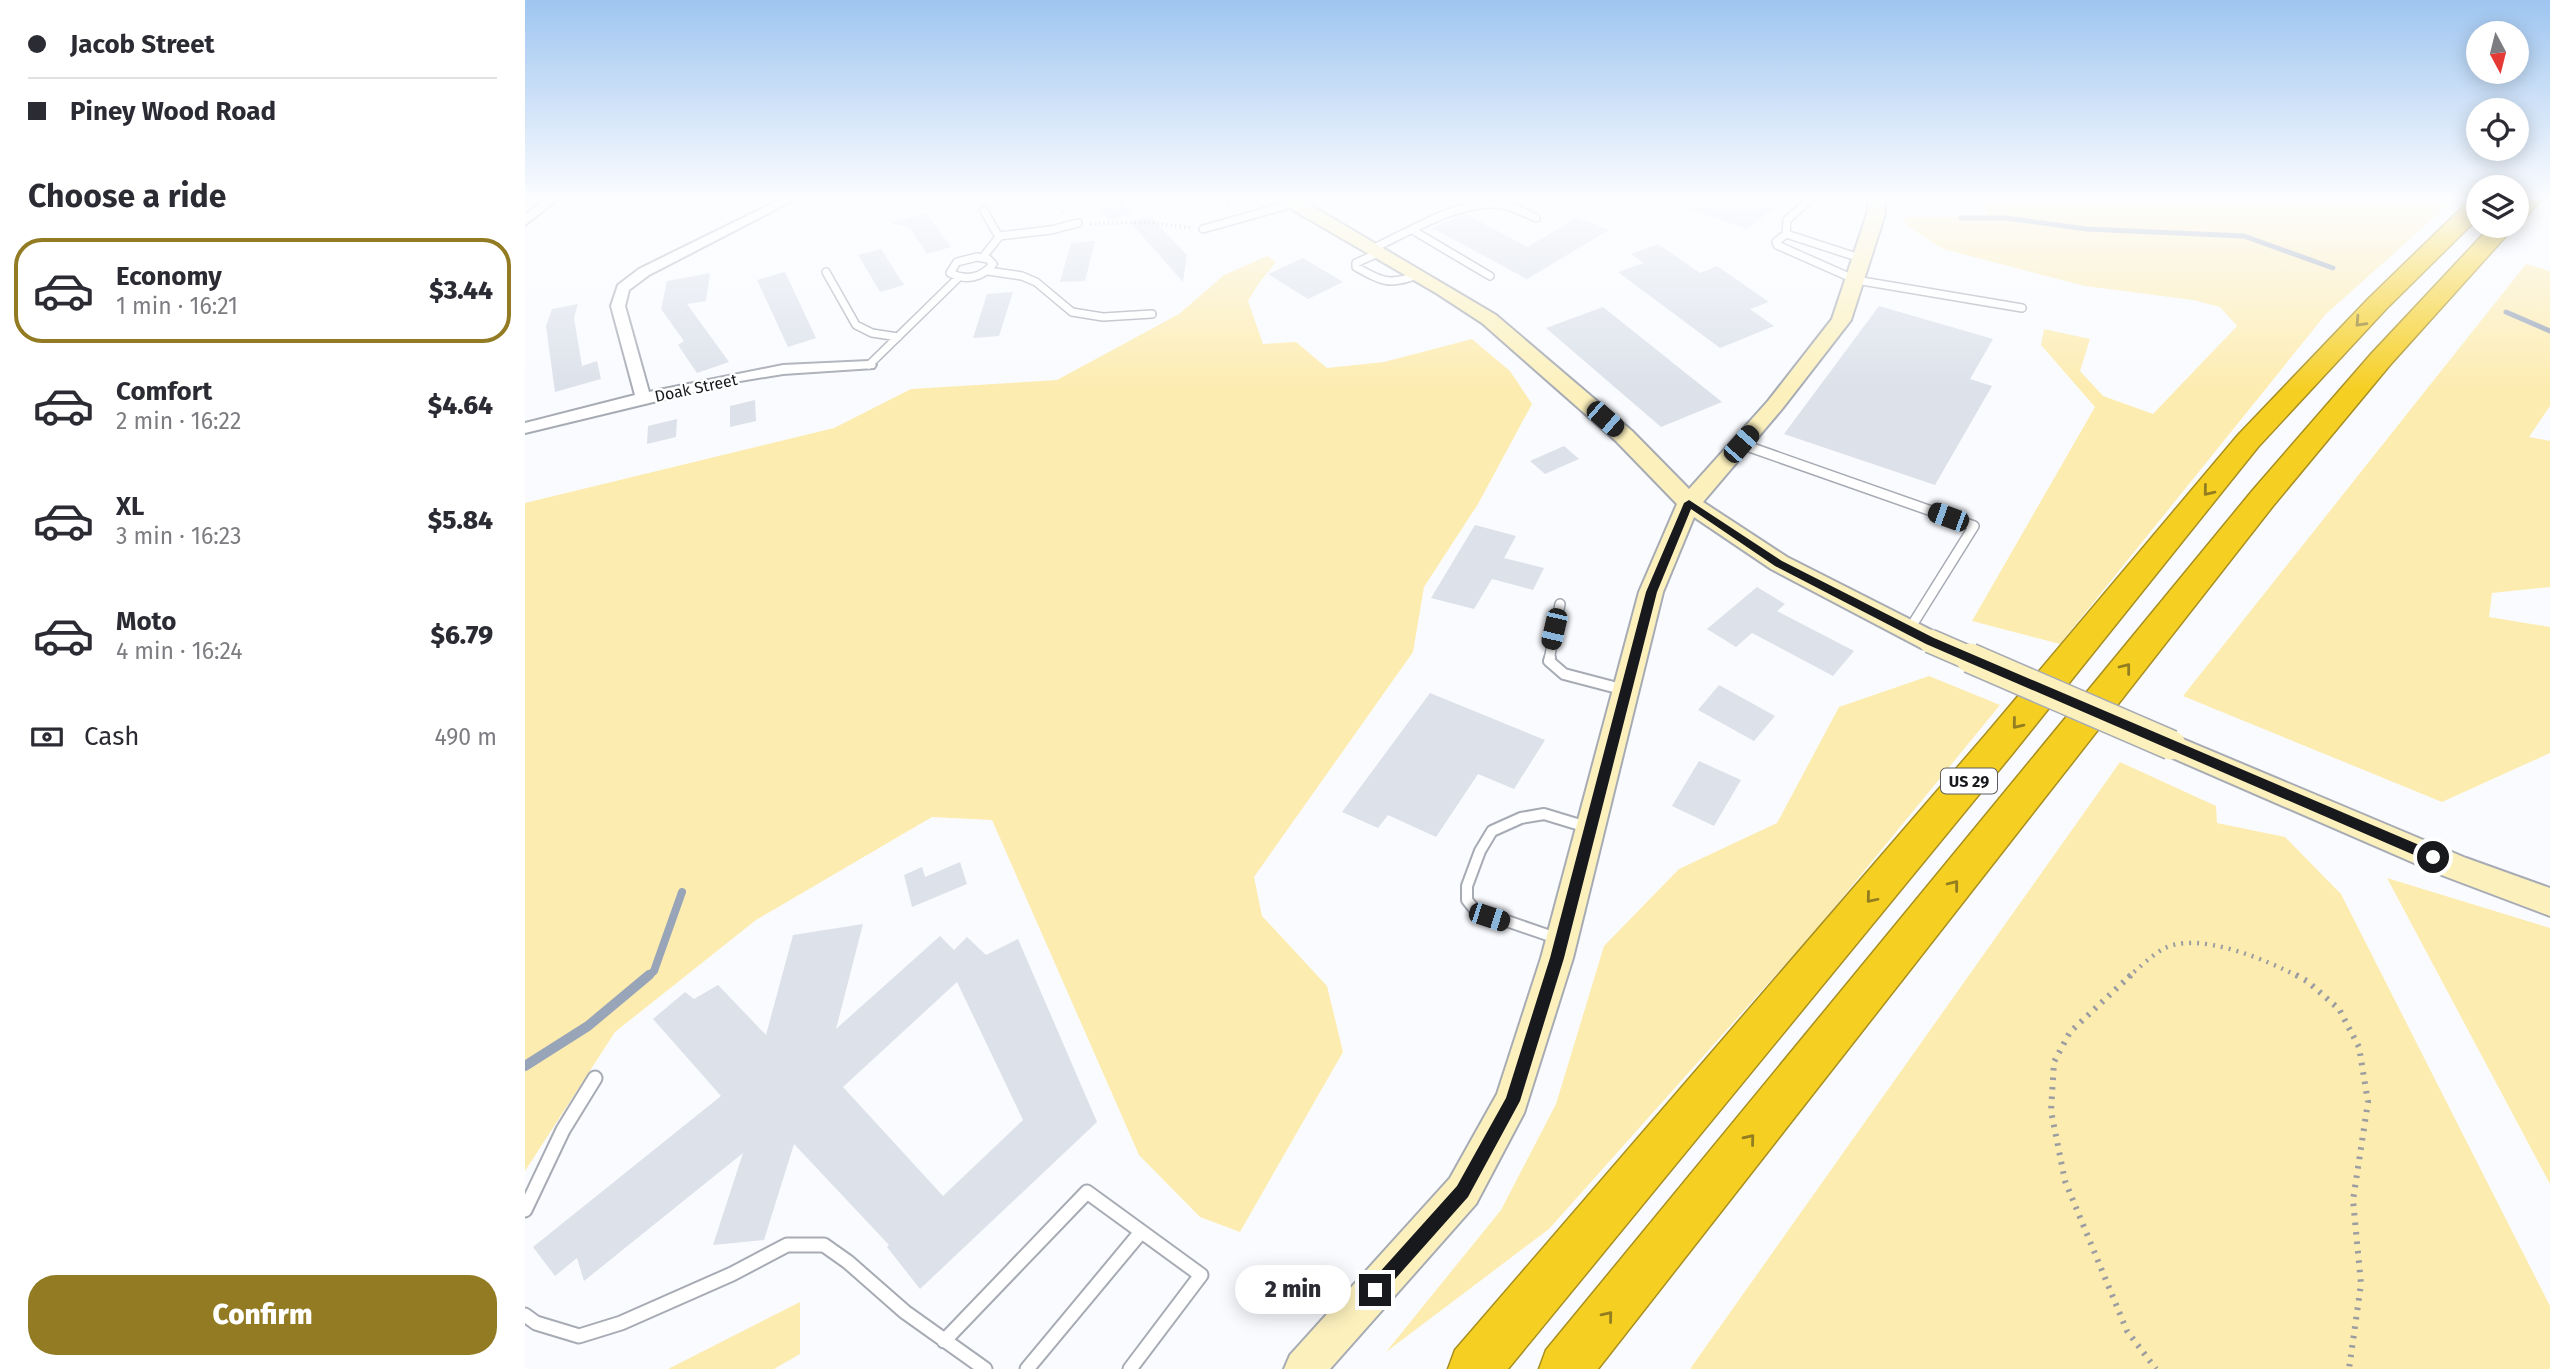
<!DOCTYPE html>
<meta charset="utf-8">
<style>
:root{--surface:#fff;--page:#f2f2f3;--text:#2b2b33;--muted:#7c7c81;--line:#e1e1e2;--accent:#927b22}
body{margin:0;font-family:"Fira Sans",sans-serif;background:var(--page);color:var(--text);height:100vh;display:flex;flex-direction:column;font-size:26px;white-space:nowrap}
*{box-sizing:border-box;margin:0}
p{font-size:23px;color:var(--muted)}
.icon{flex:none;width:38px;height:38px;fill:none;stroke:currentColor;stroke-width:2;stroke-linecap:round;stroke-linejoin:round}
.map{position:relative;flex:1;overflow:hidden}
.panel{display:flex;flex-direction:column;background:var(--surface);width:525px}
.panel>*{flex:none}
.banner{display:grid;align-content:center;height:154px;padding:0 28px;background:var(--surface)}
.needle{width:46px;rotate:173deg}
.controls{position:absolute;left:1941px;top:21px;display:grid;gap:14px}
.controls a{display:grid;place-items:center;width:63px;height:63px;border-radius:50%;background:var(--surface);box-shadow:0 4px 18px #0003;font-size:35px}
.end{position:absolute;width:32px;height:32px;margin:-16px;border:9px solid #17191c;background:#fff;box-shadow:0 0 0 4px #fff}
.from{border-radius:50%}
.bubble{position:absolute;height:49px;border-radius:24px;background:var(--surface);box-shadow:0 4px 18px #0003;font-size:23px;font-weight:800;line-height:49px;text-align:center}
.car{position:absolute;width:21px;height:42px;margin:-21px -10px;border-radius:9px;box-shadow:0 0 5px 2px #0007;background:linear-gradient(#222 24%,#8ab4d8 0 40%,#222 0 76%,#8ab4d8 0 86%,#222 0)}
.banner b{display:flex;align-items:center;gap:24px;height:66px;font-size:26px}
.banner b+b{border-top:2px solid var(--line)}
.banner i{width:18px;height:18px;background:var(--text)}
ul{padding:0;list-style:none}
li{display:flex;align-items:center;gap:21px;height:105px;margin:0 14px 10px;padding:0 14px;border:4px solid transparent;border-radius:28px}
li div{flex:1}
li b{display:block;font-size:26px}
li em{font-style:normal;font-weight:800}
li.current{border-color:var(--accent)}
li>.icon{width:63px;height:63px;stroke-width:1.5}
h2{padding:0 28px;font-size:32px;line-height:84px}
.pay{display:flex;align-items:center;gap:18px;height:77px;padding:0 28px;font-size:26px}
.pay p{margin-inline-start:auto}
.action{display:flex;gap:14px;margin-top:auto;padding:14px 28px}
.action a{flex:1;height:80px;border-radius:28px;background:var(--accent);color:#fff;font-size:28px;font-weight:800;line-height:80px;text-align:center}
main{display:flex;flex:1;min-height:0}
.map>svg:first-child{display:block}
.green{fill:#fdecb0}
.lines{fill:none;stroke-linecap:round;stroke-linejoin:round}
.stream-far2{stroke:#98a4b8;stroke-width:5}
.stream-far1{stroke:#98a4b8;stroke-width:8}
.stream{stroke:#98a4b8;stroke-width:10}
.building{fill:#dce1ea;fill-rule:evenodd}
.lane-far3-casing{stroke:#a7abb4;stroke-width:10}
.lane-far2-casing{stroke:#a7abb4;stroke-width:12}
.lane-far1-casing{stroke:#a7abb4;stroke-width:14}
.lane-casing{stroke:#a7abb4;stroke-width:17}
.street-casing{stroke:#a7abb4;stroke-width:4}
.secondary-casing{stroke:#a7abb4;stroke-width:4}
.highway-casing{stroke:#a88f21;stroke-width:3}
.path-far2{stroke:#9b9da1;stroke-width:3.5;stroke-dasharray:1 3.5;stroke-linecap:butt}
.path-far1{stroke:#9b9da1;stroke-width:4.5;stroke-dasharray:2 6;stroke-linecap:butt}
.path{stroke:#9b9da1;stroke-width:6;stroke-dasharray:2.5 7;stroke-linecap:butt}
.lane-far3{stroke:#fff;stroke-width:7}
.lane-far2{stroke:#fff;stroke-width:9}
.lane-far1{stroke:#fff;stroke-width:10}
.lane{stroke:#fff;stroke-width:13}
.street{fill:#fff;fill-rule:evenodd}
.secondary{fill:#fcf1bd;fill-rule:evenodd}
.highway{fill:#f6cf23;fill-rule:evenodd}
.secondary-bridge-far1-casing{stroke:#a7abb4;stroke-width:26;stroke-linecap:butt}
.secondary-bridge-casing{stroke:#a7abb4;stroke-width:32;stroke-linecap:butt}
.secondary-bridge-far1{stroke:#fcf1bd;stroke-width:23}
.secondary-bridge{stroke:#fcf1bd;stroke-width:29}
.oneway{stroke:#927d20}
.route{fill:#17191c}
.labels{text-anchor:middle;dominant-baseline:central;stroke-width:5;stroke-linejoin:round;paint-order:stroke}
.far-street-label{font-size:16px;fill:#17191c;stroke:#fff}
.shield{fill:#fff;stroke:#5d5e60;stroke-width:2}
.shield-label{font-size:16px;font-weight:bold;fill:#17191c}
</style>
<main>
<section class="panel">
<div class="banner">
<b><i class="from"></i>Jacob Street</b>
<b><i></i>Piney Wood Road</b>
</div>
<h2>Choose a ride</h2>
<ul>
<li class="current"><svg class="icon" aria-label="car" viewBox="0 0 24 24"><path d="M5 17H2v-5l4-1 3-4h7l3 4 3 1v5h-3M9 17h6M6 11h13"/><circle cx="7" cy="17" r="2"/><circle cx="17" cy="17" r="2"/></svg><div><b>Economy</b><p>1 min · 16:21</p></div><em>$3.44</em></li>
<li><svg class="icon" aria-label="car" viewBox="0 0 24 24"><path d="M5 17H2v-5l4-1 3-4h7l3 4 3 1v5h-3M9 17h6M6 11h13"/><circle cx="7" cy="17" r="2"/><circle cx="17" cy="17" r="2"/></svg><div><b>Comfort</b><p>2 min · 16:22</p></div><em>$4.64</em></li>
<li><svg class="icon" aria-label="car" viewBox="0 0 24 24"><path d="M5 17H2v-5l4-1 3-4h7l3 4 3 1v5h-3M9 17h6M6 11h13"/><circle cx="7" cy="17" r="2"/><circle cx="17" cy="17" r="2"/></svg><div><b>XL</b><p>3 min · 16:23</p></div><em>$5.84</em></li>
<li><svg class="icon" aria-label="car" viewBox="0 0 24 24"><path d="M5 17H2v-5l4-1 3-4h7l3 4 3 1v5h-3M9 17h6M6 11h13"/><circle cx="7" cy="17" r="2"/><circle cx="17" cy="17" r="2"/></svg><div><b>Moto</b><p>4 min · 16:24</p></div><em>$6.79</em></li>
</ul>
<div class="pay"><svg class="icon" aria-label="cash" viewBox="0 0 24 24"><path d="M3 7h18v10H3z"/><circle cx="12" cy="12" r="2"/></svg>Cash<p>490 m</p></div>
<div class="action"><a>Confirm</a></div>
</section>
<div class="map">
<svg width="2025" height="1369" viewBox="0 0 2025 1369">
<rect width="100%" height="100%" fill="#f9fbff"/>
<path class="green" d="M1423,199h507l-129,115 -266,330 -88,-23 123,-214 -54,-62 3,-16 46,10 -10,32 23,25 50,18 84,-88 -17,-19 -27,-7 -108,-14 -142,-37 -37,-24 -2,-8h83l-2,-9z
M742,256l9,6 -17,21 -11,18 15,43 33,-2 31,26 57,-6 88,-23 38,32 22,33 -54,100 -54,83 -11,65 -159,225 8,39 65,70 16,66 -103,180 -40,-15 -61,-62 -147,-335 -60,-3 -176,103 -141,112 -90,139v-668l309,-75 77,-39 146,-9 122,-66 45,-39z
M2001,264l24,7v135l-21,31 21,4v146l-58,6 -3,24 61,10v126l-108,49 -259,-106z
M1404,676l71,29 -185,226 -266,298 -163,123 115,-142 55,-106 48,-158 75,-77 98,-46 62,-116z
M1595,762l96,44 1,17 68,14 56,57 209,412v63h-860z
M1862,878l163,50v256z
M275,1302v52l-26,15h-106z"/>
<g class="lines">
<path class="stream-far2" d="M1436,218h45l80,11 158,7 89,32
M1981,312l44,19"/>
<path class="stream-far1" d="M122,977l7,-6 28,-79"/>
<path class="stream" d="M0,1066l63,-40 61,-51"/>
</g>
<path class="building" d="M567,199h27l13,15 -23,6z
M1143,199h119l-41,30 -78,-28z
M401,213l25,34 -24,7 -17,-26 -19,-5z
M940,214l63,33 49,-30 32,13 -82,49 -95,-51z
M625,216l37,39 -4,27 -53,-60z
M570,241l-10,40 -25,1 11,-39z
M1133,244l42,29 17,-7 52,36 -19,7 24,17 -54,22 -102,-76 26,-9 -13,-9z
M356,249l23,36 -24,7 -22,-37z
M778,258l40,24 -35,17 -40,-25z
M260,272l31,66 -28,9 -31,-67z
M185,273l-4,28 -19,3 42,58 -32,11 -19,-28 6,-4 -23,-32 6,-28z
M488,292l-14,44 -26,2 14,-44z
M53,304l-4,14 8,48 15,-5 4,18 -46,13 -9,-66 6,-17z
M1354,306l114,33 -23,40 22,7 -57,99 -151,-51z
M1078,307l119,95 -61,25 -115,-99z
M230,400l1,21 -26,6v-21z
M152,419l-1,18 -29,7 1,-18z
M1039,446l15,13 -34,15 -15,-13z
M950,525l41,11 -12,22 40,10 -11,22 -41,-11 -18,30 -43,-11z
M1232,587l28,17 -8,7 77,40 -21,25 -81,-43 -16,14 -29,-18z
M1194,685l56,31 -21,25 -56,-31z
M905,693l115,47 -31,49 -36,-15 -42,63 -48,-22 -10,13 -36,-16z
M1174,761l42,19 -27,46 -42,-20z
M435,862l7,22 -55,23 -8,-32 18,-8 3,10z
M338,924l-27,105 104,-93 14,14 13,-13 19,18 32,-16 79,183 -177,167 -33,-42 2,-2 -95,-101 -30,96 -51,5 30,-92 -159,128 -7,-23 -22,18 -22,-29 188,-151 -68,-77 32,-27 9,7 24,-14 48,50 27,-100zM432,982l66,138 -80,76 -100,-109z"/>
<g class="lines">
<defs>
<path id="lane-far3" d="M678,229l92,-26
M889,231l76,45
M1261,234l1,-14 23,-21
M474,236l52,-6 27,-7
M847,249c35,-16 84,-47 123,-45 14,1 28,8 41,14
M853,253l-22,10v4c25,14 33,19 61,8
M452,257l11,2 5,5c-11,14 -27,17 -43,9l7,-11z
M458,257l16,-20 -15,-26
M1338,259l-77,-25 -10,8 1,3 79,35 166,28
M463,271l34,5 14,6 36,30 31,5 49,-3
M301,272l30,53 16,8 26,4
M344,365l89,-87"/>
<path id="lane-far2" d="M1216,444l233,82 -65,104
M1024,660l11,-56"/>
<path id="lane-far1" d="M1025,658l-1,3 15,13 61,16
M1034,939l-84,-29 -8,-10v-14l13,-35 12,-20 29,-13 23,-4 46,14"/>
<path id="lane" d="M0,1210l38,-80 32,-52
M0,1315l11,8 43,13 42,-13 111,-49 55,-29h37l24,17 57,50 80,57
M419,1341l143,-149 114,83 -71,94
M502,1369l114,-137"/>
<path id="street" d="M20,199h13l-33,26v-10z
M256,199h15l-147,76 -20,15 -4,16 24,86 134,-27 86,-4 7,4 -2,3 -91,6 -43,7 -215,52v-10l110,-28 -24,-89 7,-21 21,-16z"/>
<path id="secondary" d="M758,199h17l196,116 136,116 57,58 79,-88 64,-82 35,-105 2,-15h16v15l-34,106 -69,89 -79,93 84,55 152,77 4,7 -4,7 -9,2 -9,-2 -150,-79 -77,-52 -31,75 -90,366 -49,155 -48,91 -146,165h-46l6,-14 160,-177 47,-84 44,-136 98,-366 38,-88 -61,-63 -134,-118 -46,-30 -143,-83z
M1646,734l295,124 84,30v28l-106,-40 -283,-123 -4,-8 4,-8z"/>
<path id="highway" d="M1953,199v19l-92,91 -128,138 -245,306 -505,616h-60l7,-19 532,-617 251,-298 130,-136 102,-99z
M1994,199h23l-17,19 -8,2v-19z
M1966,226h24l-125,139 -117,141 -675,863h-59l7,-19 706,-859 119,-137z"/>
</defs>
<use href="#lane-far3" class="lane-far3-casing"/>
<use href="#lane-far2" class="lane-far2-casing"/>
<use href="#lane-far1" class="lane-far1-casing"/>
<use href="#lane" class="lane-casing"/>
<use href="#street" class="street-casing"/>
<use href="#secondary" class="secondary-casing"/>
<use href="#highway" class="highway-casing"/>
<path class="path-far2" d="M699,199l5,6 -5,2
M538,212l10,-13
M565,224l54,-2 48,6"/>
<path class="path-far1" d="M1603,977c11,-9 23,-21 35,-28 34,-19 104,11 136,28"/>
<path class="path" d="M1606,975l-61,57 -16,30 -3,49 14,70 62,150 29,38
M1771,975l11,6 32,28 20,38 9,55 -15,98 8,84 -12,85"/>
<use href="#lane-far3" class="lane-far3"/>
<use href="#lane-far2" class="lane-far2"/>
<use href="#lane-far1" class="lane-far1"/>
<use href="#lane" class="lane"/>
<use href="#street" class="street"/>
<use href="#secondary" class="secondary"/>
<use href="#highway" class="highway"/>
<defs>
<path id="secondary-bridge-far1" d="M1405,641l44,19"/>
<path id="secondary-bridge" d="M1445,658l201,87"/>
</defs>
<use href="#secondary-bridge-far1" class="secondary-bridge-far1-casing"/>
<use href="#secondary-bridge" class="secondary-bridge-casing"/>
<use href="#secondary-bridge-far1" class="secondary-bridge-far1"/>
<use href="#secondary-bridge" class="secondary-bridge"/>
</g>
<defs><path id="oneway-chevron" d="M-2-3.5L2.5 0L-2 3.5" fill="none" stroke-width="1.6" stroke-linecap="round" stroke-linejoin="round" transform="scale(1.75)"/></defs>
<g class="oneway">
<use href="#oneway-chevron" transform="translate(1835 322) rotate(133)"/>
<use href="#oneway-chevron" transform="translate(1683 491) rotate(129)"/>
<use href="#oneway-chevron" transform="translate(1601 668) rotate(-52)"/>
<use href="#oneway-chevron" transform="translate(1492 724) rotate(129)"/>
<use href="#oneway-chevron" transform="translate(1429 885) rotate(-52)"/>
<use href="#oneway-chevron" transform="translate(1346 898) rotate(130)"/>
<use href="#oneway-chevron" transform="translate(1225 1139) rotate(-51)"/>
<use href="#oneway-chevron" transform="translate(1083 1316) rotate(-51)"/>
</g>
<linearGradient id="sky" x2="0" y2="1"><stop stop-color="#9ec5f0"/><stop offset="0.51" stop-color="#fcfdff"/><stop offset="1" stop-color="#fcfdff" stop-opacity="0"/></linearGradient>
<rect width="2025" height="390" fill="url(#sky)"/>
<path class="route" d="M1164,500l93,61 152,77 504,215 1,4 -1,4h-10l-502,-217 -151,-78 -84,-57 -34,83 -93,366 -44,143 -52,96 -88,99 -5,2 -6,-2 -3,-6 3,-6 88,-98 49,-88 44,-140 96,-366 38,-89z"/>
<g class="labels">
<g class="far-street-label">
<text transform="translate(171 388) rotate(-12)">Doak Street</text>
</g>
<rect class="shield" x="1416" y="768.5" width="56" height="25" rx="5"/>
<g class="shield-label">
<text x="1444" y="781">US 29</text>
</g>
</g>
</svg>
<div class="controls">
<a><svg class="needle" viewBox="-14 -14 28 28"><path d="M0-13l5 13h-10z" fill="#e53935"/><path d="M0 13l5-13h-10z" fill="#7c7c81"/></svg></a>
<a><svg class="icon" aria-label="locate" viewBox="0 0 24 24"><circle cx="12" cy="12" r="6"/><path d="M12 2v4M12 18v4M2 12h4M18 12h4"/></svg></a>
<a><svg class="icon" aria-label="layers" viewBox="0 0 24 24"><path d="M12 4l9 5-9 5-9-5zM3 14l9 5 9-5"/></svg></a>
</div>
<i class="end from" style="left:1908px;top:857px"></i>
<i class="end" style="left:850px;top:1290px"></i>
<div class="bubble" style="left:710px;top:1265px;width:116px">2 min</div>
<i class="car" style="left:1080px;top:419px;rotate:131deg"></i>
<i class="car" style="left:1216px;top:444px;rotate:41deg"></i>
<i class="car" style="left:1423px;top:517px;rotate:290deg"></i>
<i class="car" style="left:1029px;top:629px;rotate:193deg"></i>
<i class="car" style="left:964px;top:917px;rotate:108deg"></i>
</div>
</main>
